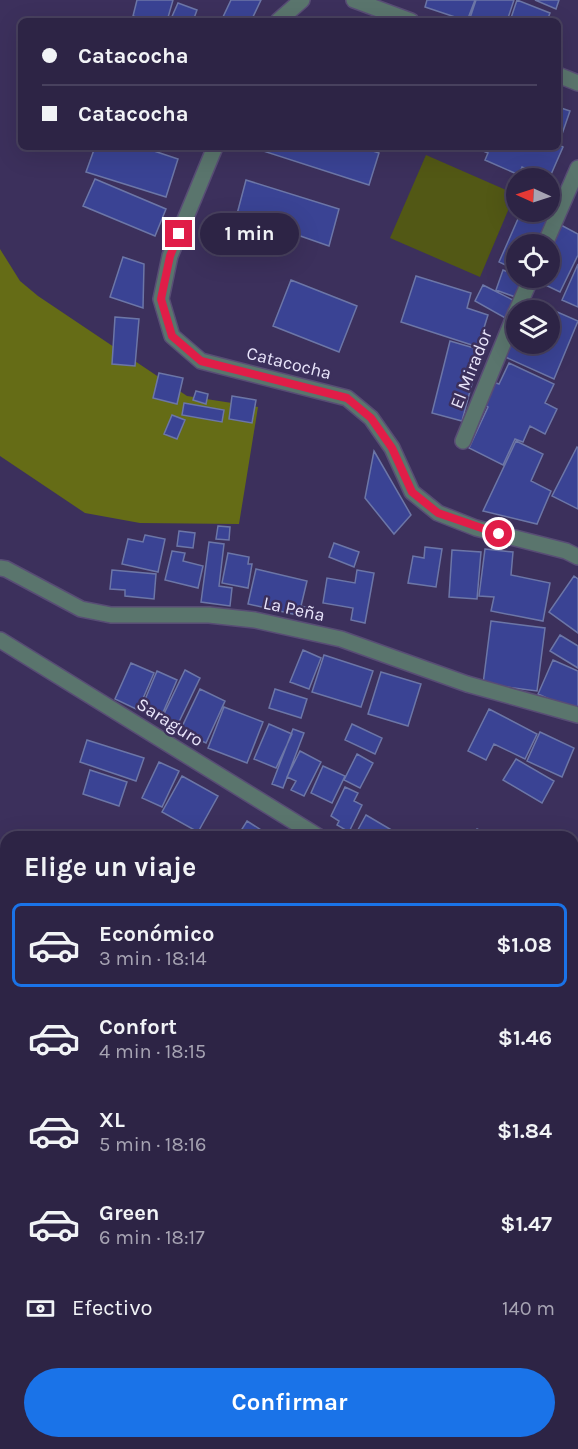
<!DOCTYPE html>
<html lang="es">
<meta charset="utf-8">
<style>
:root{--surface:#2d2445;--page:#393050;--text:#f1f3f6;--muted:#a7a4b3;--line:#48415e;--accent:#1a73e8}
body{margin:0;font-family:Karla,sans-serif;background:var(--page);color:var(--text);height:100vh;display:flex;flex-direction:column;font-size:22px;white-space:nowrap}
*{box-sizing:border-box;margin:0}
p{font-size:20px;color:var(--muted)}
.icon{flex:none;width:33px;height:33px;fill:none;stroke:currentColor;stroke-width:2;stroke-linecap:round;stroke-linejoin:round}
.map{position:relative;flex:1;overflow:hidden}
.sheet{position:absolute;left:0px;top:831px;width:579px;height:618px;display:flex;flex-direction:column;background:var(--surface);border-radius:18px 18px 0 0;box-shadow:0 6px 24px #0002,0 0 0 2px var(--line)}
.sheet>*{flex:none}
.hud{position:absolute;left:18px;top:18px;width:543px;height:132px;border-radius:9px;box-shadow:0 6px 24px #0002,0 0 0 2px var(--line);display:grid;align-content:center;height:132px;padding:0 24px;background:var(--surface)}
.needle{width:39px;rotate:273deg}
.tools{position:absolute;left:506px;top:168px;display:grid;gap:12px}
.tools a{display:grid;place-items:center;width:54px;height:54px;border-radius:50%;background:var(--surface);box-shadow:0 6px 24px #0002,0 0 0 2px var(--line);font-size:30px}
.end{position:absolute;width:27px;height:27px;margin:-14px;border:8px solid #e11d48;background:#fff;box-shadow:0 0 0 3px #fff}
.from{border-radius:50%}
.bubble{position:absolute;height:42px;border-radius:21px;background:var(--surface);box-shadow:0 6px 24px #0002,0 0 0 2px var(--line);font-size:20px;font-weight:700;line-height:42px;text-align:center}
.hud b{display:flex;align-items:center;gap:21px;height:57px;font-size:22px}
.hud b+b{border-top:2px solid var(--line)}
.hud i{width:15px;height:15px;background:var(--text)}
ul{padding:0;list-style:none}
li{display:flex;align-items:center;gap:18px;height:84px;margin:0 12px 9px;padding:0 12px;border:3px solid transparent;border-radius:9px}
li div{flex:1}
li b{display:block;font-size:22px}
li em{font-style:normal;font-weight:700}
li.active{border-color:var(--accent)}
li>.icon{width:54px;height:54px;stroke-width:1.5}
h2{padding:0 24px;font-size:27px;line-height:72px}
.pay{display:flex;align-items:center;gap:15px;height:66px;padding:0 24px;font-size:22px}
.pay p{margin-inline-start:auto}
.button{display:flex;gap:12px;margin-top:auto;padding:12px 24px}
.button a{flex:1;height:69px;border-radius:36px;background:var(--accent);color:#fff;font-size:24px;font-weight:700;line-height:69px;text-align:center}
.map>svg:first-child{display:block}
.green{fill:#525815}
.forest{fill:#656c16}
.building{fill:#3a4394;stroke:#6c76a7;stroke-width:1.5}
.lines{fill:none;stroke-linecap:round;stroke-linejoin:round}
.minor-casing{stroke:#584d75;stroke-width:18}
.minor{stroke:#5a756d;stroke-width:15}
.route{stroke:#e11d48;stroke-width:8}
.labels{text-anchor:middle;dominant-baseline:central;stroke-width:5;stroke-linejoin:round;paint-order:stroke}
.street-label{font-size:18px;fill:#e9e5fb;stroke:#3c305c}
</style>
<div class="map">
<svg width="578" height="1449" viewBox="0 0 578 1449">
<rect width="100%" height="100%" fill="#3c305c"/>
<path class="green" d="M426,155l89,39 -35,83 -90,-39z"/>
<path class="forest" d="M0,249l20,32 18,15 149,100 71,11 -19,117 -99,-1 -55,-10 -85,-57z"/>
<path class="building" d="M137,0h36l-6,21h-17l-17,-5z
M231,0h30l-10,21h-20l-8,-4z
M427,0h48l-8,21 -42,-14z
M476,0h38l-7,21h-38z
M517,0l33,13 -3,8h-37z
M535,0h24l-3,9z
M178,3l19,7 -4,11h-23z
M558,107l12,4 -10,29 -2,-1z
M558,144l5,3 -14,32 -27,-12 -3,8 -34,-15 3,-7 -14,-6h84z
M95,147h47l36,12 -12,38 -80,-25z
M251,147h110l18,6 -10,32z
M95,179l71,30 -11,27 -72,-30z
M246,180l93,29 -10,37 -92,-32z
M549,207l5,2 -15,35h-23v26l-17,-8 22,-50h28z
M559,224l19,10v21l-18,37 -27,-13 16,-1v-33z
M123,257l21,7 -1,44 -33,-11z
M578,264v43l-16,-7z
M503,270l13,5v3h9l-7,20 -22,-8z
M416,276l55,17 -4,15 21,7 -10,32 -77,-25z
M291,280l66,26 -18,46 -66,-26z
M483,285l32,16 -8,18 -32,-18z
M539,304l39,17 -24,58 -51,-23 10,-22 3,2v8h33v-34h-14z
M115,317l24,2 -4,47 -23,-2z
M450,341l31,9 -19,71 -30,-8z
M509,363l45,21 -9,19 12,6 -12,25 -15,-8 -7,16 -8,-3 -12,26 -34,-17 19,-41 -5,-3 10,-22 6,2z
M159,373l24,5 -6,26 -24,-6z
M196,391l12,3 -2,10 -13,-4z
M232,396l24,4 -4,23 -23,-4z
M184,403l40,7 -2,12 -40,-7z
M172,415l13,5 -8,19 -13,-5z
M516,441l27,13 -12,27 20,10 -14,33 -54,-13z
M577,447l1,1v61l-26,-13z
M374,451l37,64 -17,19 -29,-36z
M218,526l12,1 -1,13 -13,-1z
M179,531l16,2 -2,15 -16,-2z
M145,535l20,4 -7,33 -36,-8 6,-25 15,3z
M209,542l15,2 -5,42 13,2 -2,18 -29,-4z
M334,543l25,9 -5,15 -25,-10z
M425,547l17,2 -6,38 -28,-4 5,-27 11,2z
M485,549l28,3 -2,23 39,8 -7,38 -52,-10 3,-14 -15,-1z
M452,550l29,2 -4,47 -28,-2z
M172,551l13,2 -2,8 20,5 -5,22 -33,-8z
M228,553l21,4 -1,7h4l-4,24 -26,-5z
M256,569l51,12 -6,25 7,2 -2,9 -58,-13z
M112,570l44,4 -2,25 -29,-3v-6l-15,-1z
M357,570l17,3 -9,50 -14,-3 2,-12 -30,-5 4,-25 28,5z
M574,576l4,3v54l-29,-21z
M491,621l54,7 -8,63 -54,-7z
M560,635l18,11v22l-28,-17z
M303,650l18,8 -12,31 -19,-7z
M324,655l49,16 -12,36 -49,-15z
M553,660l25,11v41l-40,-18z
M131,663l23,10 -16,37 -23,-11z
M185,670l15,8 -23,48 -15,-8z
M157,671l20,9 -16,37 -20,-8z
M381,672l40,12 -13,42 -40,-12z
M200,689l25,12 -19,42 -26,-12z
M275,689l32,10 -6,19 -32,-10z
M224,707l39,15 -16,41 -39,-15z
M489,709l48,25 -12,25 -31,-15 -8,16 -18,-9z
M269,724l23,10 -16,34 -22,-9z
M352,724l30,14 -7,16 -30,-14z
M293,729l11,4 -21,55 -11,-4z
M540,732l34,16 -12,29 -35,-16z
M87,740l57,18 -8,23 -56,-19z
M300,751l21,11 -17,34 -13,-6 5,-9 -9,-4z
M357,754l16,9 -13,25 -16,-8z
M516,759l38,22 -12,22 -39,-23z
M159,762l20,9 -17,36 -20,-9z
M323,766l22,10 -13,27 -21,-10z
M90,770l37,12 -8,24 -36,-12z
M182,776l36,20 -20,36 -36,-20z
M345,787l13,6 -4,8 8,4 -13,27 -12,-7 2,-4 -8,-5z
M366,815l29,17 -3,5h-38z
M247,821l25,16h-35z
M477,829l17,8h-21z
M578,902v24l-5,-4v-13z
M578,1033v35l-5,-2v-20z
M573,1178l5,10v66l-5,2z
M578,1257v14l-5,-10z
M573,1312l5,9v31l-5,-9z
M578,1382v20h-1l-4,-7v-10z
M578,1403v46h-4l-3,-6 2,-37z
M89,1443h34l-4,6h-33z
M383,1443h21l2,3 -3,3h-15z
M431,1443l4,6h-13z
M434,1443h46l4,6h-46z
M532,1443h19l-9,6h-6z
M555,1443h10l4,6h-24z"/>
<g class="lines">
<defs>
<path id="minor" d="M354,0l57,21
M278,21l24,-21
M558,75l20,8
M215,147l-45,109 -9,43 11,37 29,25 146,37 24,20 21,30 20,44 26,21 38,15 90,23 12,6
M545,244l33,-76
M517,310l14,-32
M463,441l53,-129
M0,568l6,1 75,40 30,6h98l46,5 86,19 126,45 111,31
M0,640l319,197
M573,1023l5,1
M573,1108l5,9
M0,1186l6,2
M0,1443l11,6
M521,1443l3,6
M225,1449l5,-6"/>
</defs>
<use href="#minor" class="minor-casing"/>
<use href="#minor" class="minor"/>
</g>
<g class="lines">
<path class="route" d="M179,234l-9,22 -9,43 11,37 29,25 146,37 24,20 21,30 20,44 26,21 61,21"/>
</g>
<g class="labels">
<g class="street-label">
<text transform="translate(289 363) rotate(14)">Catacocha</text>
<text transform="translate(471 369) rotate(-68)">El Mirador</text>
<text transform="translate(294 609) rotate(12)">La Peña</text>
<text transform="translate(170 722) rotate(32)">Saraguro</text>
</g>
</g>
</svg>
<div class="tools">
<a><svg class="needle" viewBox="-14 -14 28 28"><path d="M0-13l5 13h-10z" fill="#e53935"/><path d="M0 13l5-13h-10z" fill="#a7a4b3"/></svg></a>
<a><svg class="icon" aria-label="locate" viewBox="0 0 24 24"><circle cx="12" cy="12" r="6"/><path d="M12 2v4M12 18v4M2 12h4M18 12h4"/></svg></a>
<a><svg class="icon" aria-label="layers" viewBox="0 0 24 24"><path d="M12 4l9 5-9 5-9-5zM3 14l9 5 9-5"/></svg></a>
</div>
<i class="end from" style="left:499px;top:534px"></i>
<i class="end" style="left:179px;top:234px"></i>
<div class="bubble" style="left:200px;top:213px;width:99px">1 min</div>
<div class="hud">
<b><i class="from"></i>Catacocha</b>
<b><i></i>Catacocha</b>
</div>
<section class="sheet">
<h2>Elige un viaje</h2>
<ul>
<li class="active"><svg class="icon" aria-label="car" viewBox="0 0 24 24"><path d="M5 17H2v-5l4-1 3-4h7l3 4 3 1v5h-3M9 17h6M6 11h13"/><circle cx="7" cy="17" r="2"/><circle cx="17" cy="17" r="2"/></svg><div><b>Económico</b><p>3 min · 18:14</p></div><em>$1.08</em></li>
<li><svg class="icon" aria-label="car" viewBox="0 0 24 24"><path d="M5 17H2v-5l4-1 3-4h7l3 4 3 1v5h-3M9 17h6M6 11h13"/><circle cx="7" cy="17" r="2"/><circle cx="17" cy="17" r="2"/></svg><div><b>Confort</b><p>4 min · 18:15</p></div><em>$1.46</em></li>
<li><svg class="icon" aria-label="car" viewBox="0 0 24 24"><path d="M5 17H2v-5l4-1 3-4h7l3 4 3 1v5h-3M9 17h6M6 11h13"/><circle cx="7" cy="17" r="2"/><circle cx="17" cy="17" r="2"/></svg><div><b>XL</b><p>5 min · 18:16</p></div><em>$1.84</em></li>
<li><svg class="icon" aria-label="car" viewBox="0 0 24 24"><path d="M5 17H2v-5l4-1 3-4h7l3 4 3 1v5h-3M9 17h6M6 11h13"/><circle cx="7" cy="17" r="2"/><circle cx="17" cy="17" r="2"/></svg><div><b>Green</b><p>6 min · 18:17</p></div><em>$1.47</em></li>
</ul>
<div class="pay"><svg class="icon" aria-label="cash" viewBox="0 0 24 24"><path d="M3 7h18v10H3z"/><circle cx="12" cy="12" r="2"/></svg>Efectivo<p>140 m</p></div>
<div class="button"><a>Confirmar</a></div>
</section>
</div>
